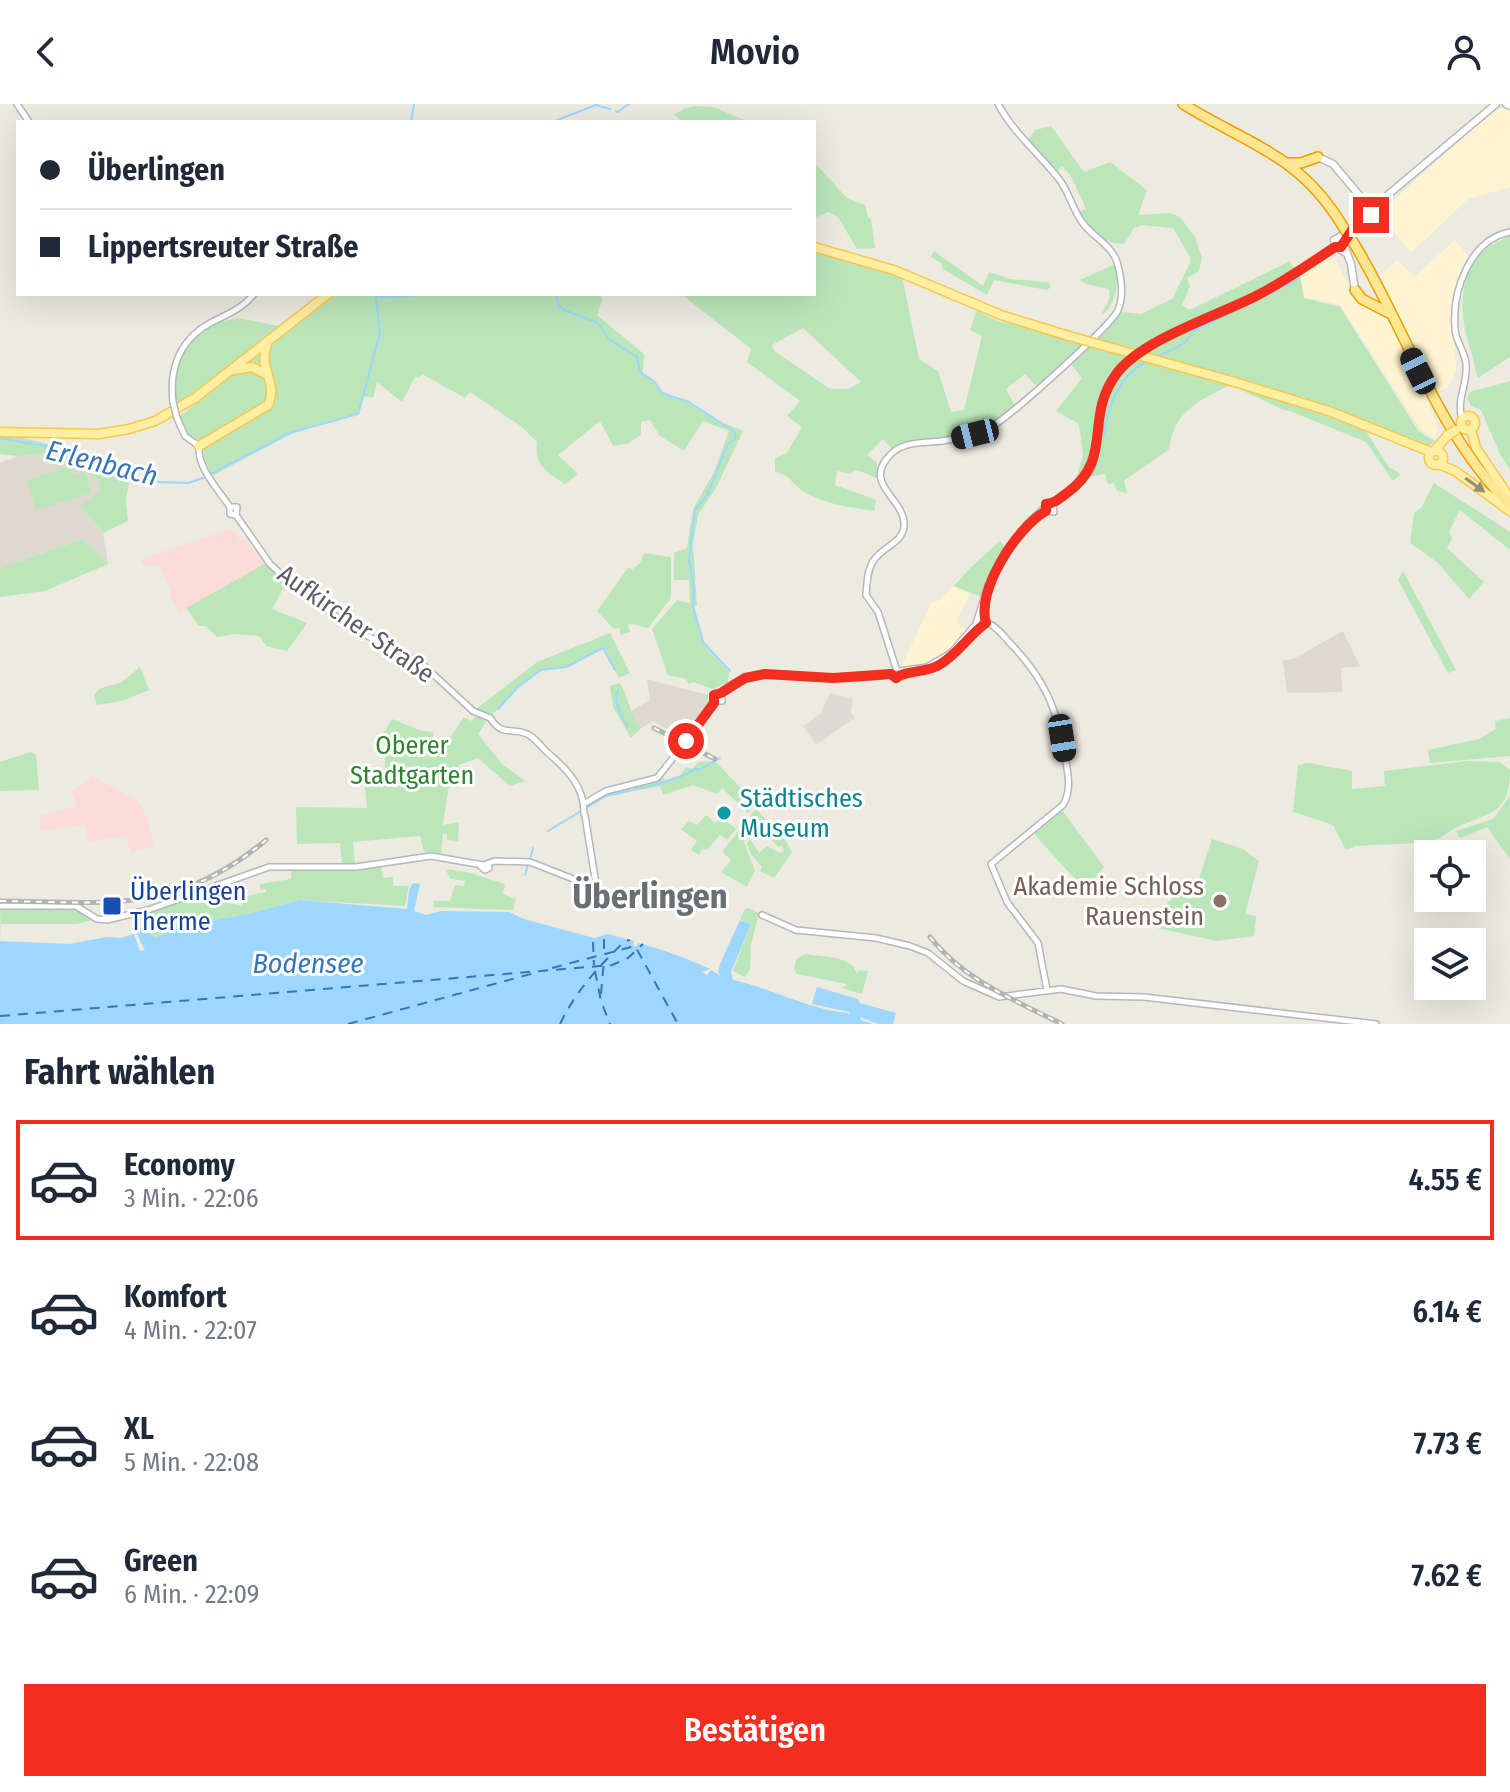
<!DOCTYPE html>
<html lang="de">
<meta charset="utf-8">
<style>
:root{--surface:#fff;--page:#f2f2f3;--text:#1f2937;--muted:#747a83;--line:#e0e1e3;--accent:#f22e20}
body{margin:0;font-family:"Fira Sans Condensed",sans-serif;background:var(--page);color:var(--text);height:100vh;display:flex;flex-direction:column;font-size:30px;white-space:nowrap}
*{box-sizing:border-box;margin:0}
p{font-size:26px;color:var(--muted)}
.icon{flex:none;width:44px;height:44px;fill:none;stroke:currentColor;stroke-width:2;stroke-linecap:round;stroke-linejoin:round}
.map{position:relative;height:920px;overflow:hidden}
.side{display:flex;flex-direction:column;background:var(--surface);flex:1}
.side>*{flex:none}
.hud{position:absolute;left:16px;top:16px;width:800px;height:176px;border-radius:0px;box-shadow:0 8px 32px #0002;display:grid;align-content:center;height:176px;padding:0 24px;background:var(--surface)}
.fabs{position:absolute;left:1414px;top:736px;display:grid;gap:16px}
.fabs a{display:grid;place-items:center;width:72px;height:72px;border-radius:0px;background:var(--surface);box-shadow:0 8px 32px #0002;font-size:40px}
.end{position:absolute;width:36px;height:36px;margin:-18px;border:10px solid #f22e20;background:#fff;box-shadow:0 0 0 4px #fff}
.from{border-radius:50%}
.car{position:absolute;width:24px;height:48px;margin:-24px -12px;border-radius:10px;box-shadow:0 0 6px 2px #0007;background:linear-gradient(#222 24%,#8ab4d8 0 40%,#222 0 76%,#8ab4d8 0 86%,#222 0)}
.hud b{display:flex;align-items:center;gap:28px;height:76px;font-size:30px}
.hud b+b{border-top:2px solid var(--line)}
.hud i{width:20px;height:20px;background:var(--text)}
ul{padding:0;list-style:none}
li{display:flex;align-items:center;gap:24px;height:120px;margin:0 16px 12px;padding:0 8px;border:4px solid transparent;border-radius:0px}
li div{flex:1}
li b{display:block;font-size:30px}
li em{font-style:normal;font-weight:600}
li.selected{border-color:var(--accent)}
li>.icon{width:72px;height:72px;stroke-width:1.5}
h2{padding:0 24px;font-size:36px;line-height:96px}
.action{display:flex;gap:16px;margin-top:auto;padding:16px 24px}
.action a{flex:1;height:92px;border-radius:0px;background:var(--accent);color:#fff;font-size:32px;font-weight:600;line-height:92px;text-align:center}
header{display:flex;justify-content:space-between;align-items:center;height:104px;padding:0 24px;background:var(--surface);font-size:36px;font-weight:600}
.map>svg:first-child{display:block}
.commercial{fill:#fff4d2}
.industrial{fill:#dddbd4}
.education{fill:#ddd9cf}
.medical{fill:#fcdcd9}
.green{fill:#bbe6ba;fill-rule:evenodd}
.water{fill:#9dd6ff}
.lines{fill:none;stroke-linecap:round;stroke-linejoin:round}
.stream{stroke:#9dd6ff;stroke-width:2}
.ferry{stroke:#3676b6;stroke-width:2;stroke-dasharray:10 8;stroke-linecap:butt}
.tertiary-casing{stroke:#b3b7bc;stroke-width:8}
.secondary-casing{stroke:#b6bac0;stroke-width:9}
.primary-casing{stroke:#f9c74d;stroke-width:11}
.trunk-casing{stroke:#eca000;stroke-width:12}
.tertiary{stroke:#fff;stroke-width:5}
.secondary{stroke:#fff;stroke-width:6}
.primary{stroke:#ffefa2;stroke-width:8}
.trunk{stroke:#ffe693;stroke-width:9}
.rail-casing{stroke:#b2b3b3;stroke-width:5}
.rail{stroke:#fff;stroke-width:2;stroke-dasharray:6;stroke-linecap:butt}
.tertiary-bridge-casing{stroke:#b3b7bc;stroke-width:8;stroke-linecap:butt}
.primary-bridge-casing{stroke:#f9c74d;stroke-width:11;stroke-linecap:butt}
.trunk-bridge-casing{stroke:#eca000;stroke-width:12;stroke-linecap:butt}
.tertiary-bridge{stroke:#fff;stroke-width:5}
.primary-bridge{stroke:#ffefa2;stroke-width:8}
.trunk-bridge{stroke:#ffe693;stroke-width:9}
.oneway{fill:#939078}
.route{stroke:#f22e20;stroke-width:10}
.culture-dot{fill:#0f9aa8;stroke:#fff;stroke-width:3}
.education-dot{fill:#8d6e63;stroke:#fff;stroke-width:3}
.transit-dot{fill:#1a4fb4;stroke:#fff;stroke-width:3}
.labels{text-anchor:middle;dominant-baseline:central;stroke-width:6;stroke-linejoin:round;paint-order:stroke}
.street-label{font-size:26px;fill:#595d62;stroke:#fff}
.park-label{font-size:26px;fill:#2f8332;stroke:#fff}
.culture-label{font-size:26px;fill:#0d838f;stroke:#fff;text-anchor:start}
.education-label{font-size:26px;fill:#785e54;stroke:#fff;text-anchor:end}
.transit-label{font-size:26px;fill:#164399;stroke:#fff;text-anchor:start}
.water-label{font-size:28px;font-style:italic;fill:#3676b6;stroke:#fff}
.district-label{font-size:34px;font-weight:bold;fill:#6a6f74;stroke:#fff}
</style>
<header><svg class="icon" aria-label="back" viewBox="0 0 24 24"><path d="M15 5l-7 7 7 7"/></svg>Movio<svg class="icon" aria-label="person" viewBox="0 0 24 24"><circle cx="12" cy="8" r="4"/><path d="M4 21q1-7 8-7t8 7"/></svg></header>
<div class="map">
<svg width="1510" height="920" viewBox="0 0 1510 920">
<rect width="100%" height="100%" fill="#edeae0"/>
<path class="commercial" d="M1496,4l14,2v77l-42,12 -57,54 -20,-24 -4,-9 1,-15z
M1455,136l14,17 -16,44 3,71 -8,15 -21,11 11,32 -3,8 -13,-7 -82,-126 -17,-5 -19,-2 -4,-23 28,-17 9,4 16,32 27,14 10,11 -12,-42 19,-17 17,17z
M953,483l17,7 -14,28 12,9 -19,22 -16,9 -24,7 -7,-4 30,-63 6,-1z"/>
<path class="industrial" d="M830,589l23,6 -2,13 4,6 -39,27 -13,-19 17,-12z"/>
<path class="education" d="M60,349l11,10 14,2 4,9 9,6 3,11 -11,26 13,16 5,31 -25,-25 -83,29v-105l18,-7z
M1343,527l17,35 -19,2 1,24 -55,1 -4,-32 12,-3z
M647,575l61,16 1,8 -26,36 -30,-18 -13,8 -11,-17 21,-12z"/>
<path class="medical" d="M231,425l9,8 -3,5 9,-3 24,33 -52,55 -19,-1 -13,-18 -7,4 -10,-16 3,-2 -12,-28 -18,-1 -1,-6z
M91,671l47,26 9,17 7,28 -23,6 -5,-16 -38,6 -3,-17 -44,6 -2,-15 38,-10 -6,-15 19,-12z"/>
<path class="green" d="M695,2l18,1 36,15h-66l-9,-7 11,-7z
M1051,22l33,46 26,-10 37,28 -9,25 31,-2 11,4 15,20 7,21 -3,13 -12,7 3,8 -8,19 8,5 100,-49 8,15 2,-1 4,23 36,9 79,125 16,9 -7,6 -52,-23 -9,9 22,34 12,7 -8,7 -27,-39 -76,-31c-8,0 -47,-21 -59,-26 -32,15 -57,26 -62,64l-45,32 3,12 -10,-2 -3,-8 -6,1 -3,-10 -29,5 7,-24 -4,-31 -23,-13 26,-33 -13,-16 47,-43 5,-7 20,2 31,-15 18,-36v-6l-17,-29 -32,-3 -7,3 -10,16c-20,0 -35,-15 -45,-32l7,-3 -15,-33 -9,-10 -6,7 -27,-34 6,-9z
M814,58l33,36 18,7 3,12 3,2 4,29 -18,1 -19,-32 -9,-5 -15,6z
M1510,132v121l-32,21c-4,-9 -3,-16 -6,-24 -17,-47 -15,-99 38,-118z
M814,146l88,26 17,83 19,12 13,41 13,-2 18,-74 -12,-6 7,-20c17,13 33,13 53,18 18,4 37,11 55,16l-48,43 -12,-13 -19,15 9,17c-8,6 -16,15 -25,19 -31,15 -67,12 -98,24l-9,-10 -16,16 10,8v15l-20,-8 -8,4 -12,-3 -2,14 41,15 -2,11c-24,-4 -47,-6 -68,-18 -13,-7 -16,-19 -31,-21v-14l12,-5 15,-26 -15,-11 13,-15 -53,-39 4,-13 -70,-55h133zM803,224l58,54 -12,7h-19l-56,-38 -2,-6z
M934,147l49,35 6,-14 21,7 38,3 3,5 -4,3 -53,-10 -7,15 -44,-26 -2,-6 -10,-6z
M1115,160c4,17 2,42 -14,51l9,-18 -1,-8 -23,-5 -6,-4z
M335,190h262l6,4 -6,17 47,39 -1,19 11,8 8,12 27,9 25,17 29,12 -26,55 -19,29 -5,29 4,62h-4l12,40 24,26 -1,10 -15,7 -20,-7 -4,2 -3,-5 -18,-4 -16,-46 25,-29 13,3 -1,-23h-15v-27l13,-5 6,-39 21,-37 15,-41 -26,-10 -19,30 -24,-15 -10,-16 -9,2v13l-12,8 -16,3 -13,-25 -42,34 20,19 -13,10c-20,-13 -30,-18 -28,-42l-15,-15 -52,-35 -5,6 -43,-24 -3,4 -4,-1 -13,25 -25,-20 -4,16 -9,-2 -5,18 -68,20 -79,42 -8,-19 -1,-12 -16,-12 -7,-17z
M237,214l43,8 -103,79c-5,-32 4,-74 41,-83 7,-1 12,-2 19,-4z
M1510,277v89l-10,-16 -19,-44 -10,-4 -4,-8 3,-6z
M0,332h17l95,25 -5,12 22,10 -3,17 2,21 -25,12 -22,-27 20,-15 -3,-11 -9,-6 -4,-9 -14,-1 -11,-11 -42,3 -18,-2z
M72,362l2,9 11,-3 6,21 -55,17 -9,-30z
M1434,379l76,49v18l-50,-40 -11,21 3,8 -5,9 37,34 -15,17 -32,-37 -27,-19 4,-30 7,-5z
M83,435l25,25 -63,27 -45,6v-29z
M1000,437l5,5 -13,22 -11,29 -27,-11 15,-17z
M644,449l27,4v41l-23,30 -16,-4 -4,1 2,7 -9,3 -2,-6 5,-2 -10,2 -17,-18 31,-43 5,1 7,-6z
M266,459l20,20 -14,26 35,14 -20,28 -21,-5 -7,-10 -26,-2 -16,3 -11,-11h-7l-13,-18z
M1403,467l53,99 -8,3 -50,-93z
M610,529l20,40 -11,5 -17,-30 -37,19 -24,3 -22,16 -28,30 -16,-6 62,-48z
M140,563l9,23 -27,11 -25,4 -3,-10 5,-6 23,-7z
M620,579c9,15 10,32 20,46l-9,9 -18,-31 -3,-21z
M477,611l9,7 -8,12 24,30 23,17 -15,5 -32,-28 -19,7 -9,14 -7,46 16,-3 -1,19 -11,-1v-6h-4l-2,19 -17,-1 -4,-16 -67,6 2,21 -13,1 -2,-21 -43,1 -1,-37 71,1 -4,-39h22v-28l-4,-4 11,-18 30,12 11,1 2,15 6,4 23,-34 7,4z
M1510,614v38l-80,7 -2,-13 51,-11 17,-10 -1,-8z
M31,648l5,3 3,35 -39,1v-29z
M715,657l41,43 -8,9 -26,-25 -5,6 -24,-9 -30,10 -3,-9 -26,5v-4l29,-9 3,3 13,-4 7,-10 6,2 6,-7z
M1468,657l31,1 11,8c0,43 -20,43 -53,57 -11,5 -15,13 -27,14 -24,4 -50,3 -74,5l-10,4 -13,-25 -40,-13 5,-47 11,-2 43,8v18l33,-3 -1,-15z
M1510,692v63l-23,-32 -27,11 -4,-7 37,-12z
M756,705l30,32 6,11 -18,26 -14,-7 2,-4 -12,-14 -3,-10 3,-4 9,14 8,-7 13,7 4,-2 -2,-5 -4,1 -28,-31z
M1062,706l42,57 -16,20 -16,-11 -36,-40 -1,-3z
M706,711l9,8 5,-6 16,12 -9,11 -7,-5 -13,15 -5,-1 -3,6 -8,-5 6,-9 -16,-12 8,-8 8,4z
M742,722l6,10 -4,6 11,29 -8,16 -26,-15 10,-12 -9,-8z
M1212,735l31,10 16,12 -14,53 11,2 -2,20 -38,5 -68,-15 -1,-6 -5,-3 6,-8 12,1 17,-16 12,5 15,-3 1,-6 -6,-11z
M381,761l2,13 10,-1v9h16l-4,20 -107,-6 -50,14 -66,12 -27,12 -24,-21 84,-30 3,9h4l4,7 15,2 6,-5v-4l19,-4v-3l-6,1v-6l31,-5v-11z
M445,765l22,3 38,12 -2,10 13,5 -3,11 -80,-3 1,-6h16l5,-16 9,1 1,-5 -14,-2z
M0,804l75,1 7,2 10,9 -15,4h-76v18z
M749,804l10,5 -8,32 -1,25 -5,7 -12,-6 18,-47 -11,-5 5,-10z
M806,850c17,3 47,2 51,20l2,-4 9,1 -6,23 -20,-6 5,-4 -50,-10 -3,-5 2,-10z"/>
<path class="water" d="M413,779l7,1 -6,27 12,4 15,-4 68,1 15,7 70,19 14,-4 26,7 -1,4 3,2 2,-4c23,6 46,14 72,26l-8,3 5,3 4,-5 10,6 -3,-4 2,-8 20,-44 11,4 -20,48 2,8c39,8 76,30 116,33l-1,5 2,-6 -38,-8 5,-17 41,12 2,4 36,10 -3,11h-15l-18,-7 1,3 12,4h-873v-83l69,3 38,-7 14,1 13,-4 6,17 5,-1 -11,-22h9l12,10 27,-12 66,-12 51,-14 108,9 2,-19z"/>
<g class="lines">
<path class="stream" d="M616,7l2,1 11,-8
M411,18l3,-18
M552,18l44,-17 14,4
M556,190l2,11 6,5 34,13 11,16 28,18 3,15 14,9 8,12 27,9 46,30v7l-7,5 -21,51 -12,15 -6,50 5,30 -1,16 10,36 27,29
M1156,252c13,-5 31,-10 36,-24l106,-53
M1104,330c5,-31 15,-58 43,-73
M0,334l66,12 75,21 18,11 29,1 18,-6
M211,370l78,-41 69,-19 22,-81 -4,-36 39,-1
M618,586c-5,13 3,25 10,37
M498,605l20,-22 23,-17 25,-3 37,-19 12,22
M586,704l20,-12 49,-11 32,-11 8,-6 4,2 21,-12
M548,727l33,-20
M530,755l3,-11
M525,771l3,-10"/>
<path class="ferry" d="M604,835v15
M593,838l1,23
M552,864l83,-22 43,78
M595,867l6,30 9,23
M601,890l3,-34
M0,912l612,-51 16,-7 15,-14
M348,920l190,-52
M560,920c16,-33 38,-57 65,-83l5,-1"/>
<defs>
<path id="tertiary" d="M17,0l12,18
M173,298c-4,-34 7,-63 39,-80 16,-8 31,-14 42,-28
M177,314l8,18 14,10c-2,22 19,43 31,61
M1462,315c-6,-20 6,-35 4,-55 -1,-13 -11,-23 -11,-36 -3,-38 15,-88 55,-96
M1053,400l27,-21 11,-13 4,-14 6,-52 9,-20 17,-22 27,-18 114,-54 68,-43
M230,403h7l-1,8
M230,403v7l6,1
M1046,407l8,1 -1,-8
M236,411l34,49 27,25 57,40 67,34 52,48 17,7
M986,518c10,4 16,12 23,20 35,36 48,65 56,115 3,16 7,33 -2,48l-72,59 16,38 31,41 9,47
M896,564l-18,-56 -12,-17c1,-12 1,-25 8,-35 8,-13 31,-18 30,-36 0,-26 -42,-40 -14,-69 15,-16 39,-11 58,-15 14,-2 28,-6 41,-12 18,-8 122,-102 129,-118 6,-14 3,-34 -1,-48 -6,-18 -25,-25 -35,-40 -10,-14 -13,-30 -23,-43 -20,-25 -46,-47 -61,-75
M900,567l27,-4 24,-14 25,-29 12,-39 16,-31 23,-30 17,-16
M891,570l5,4 10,-4
M721,589c30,-29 71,-17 107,-15 21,1 43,0 63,-4
M715,597h7l-1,-8
M715,597v-7l6,-1
M491,615c12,19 23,7 38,16 7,4 13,13 19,18 20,17 37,35 36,61
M686,637l29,-40
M587,698l19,-11 51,-13 24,-30
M478,760l7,6 4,-2 -1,-4
M0,802h76l21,13 10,1 41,-10 121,-43h87l75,-11 52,9 12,-4 35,1 61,24 5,-2 -11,-68
M762,811l34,15 80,8 34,8 18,7 35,28 36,16 62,-8 35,7 48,1 232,27"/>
<path id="secondary" d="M1506,0l4,2
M1318,53l15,7 37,44
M1377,100l119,-100
M1372,110l7,-1 1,-6
M1352,127l20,-17
M1341,133l10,27 4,26
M1344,148l-9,-6 -1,-6 18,-10"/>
<path id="primary" d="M814,143l80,23 107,45 68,21
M234,266l18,-3 14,7
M1228,276l101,31 102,41
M1461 319a7 7 0 1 1 14 0a7 7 0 1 1-14 0Z
M1471,325l5,19 34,50
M0,328l99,2 30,-5 26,-8 40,-23 133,-104
M199,342l69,-41c11,-22 -11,-38 -1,-60
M1434,347l14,-16
M1429 354a7 7 0 1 1 14 0a7 7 0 1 1-14 0Z
M1438,360l17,7 55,40"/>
<path id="trunk" d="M1183,0c64,40 116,50 159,121
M1289,59h12l17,-6
M1355,141c52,87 82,187 155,260
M1355,186l7,9 27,14"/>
</defs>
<use href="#tertiary" class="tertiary-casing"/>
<use href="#secondary" class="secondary-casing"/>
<use href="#primary" class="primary-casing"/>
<use href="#trunk" class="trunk-casing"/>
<use href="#tertiary" class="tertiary"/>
<use href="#secondary" class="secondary"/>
<use href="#primary" class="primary"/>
<use href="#trunk" class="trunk"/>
<defs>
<path id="rail" d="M654,624l61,31
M0,797c109,1 176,14 266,-61
M930,833c34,43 84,63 132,87"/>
</defs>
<use href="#rail" class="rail-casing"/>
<use href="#rail" class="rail"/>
<defs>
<path id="tertiary-bridge" d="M173,298l4,16
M681,644l5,-7"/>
<path id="primary-bridge" d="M1069,232l159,44
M1448,331l8,-5"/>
<path id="trunk-bridge" d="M1342,121l13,20"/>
</defs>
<use href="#tertiary-bridge" class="tertiary-bridge-casing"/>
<use href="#primary-bridge" class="primary-bridge-casing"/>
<use href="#trunk-bridge" class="trunk-bridge-casing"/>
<use href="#tertiary-bridge" class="tertiary-bridge"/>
<use href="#primary-bridge" class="primary-bridge"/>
<use href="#trunk-bridge" class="trunk-bridge"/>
</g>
<defs><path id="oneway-solid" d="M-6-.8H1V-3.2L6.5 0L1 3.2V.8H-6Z" transform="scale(2)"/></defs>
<use class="oneway" href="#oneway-solid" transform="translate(1475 381) rotate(36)"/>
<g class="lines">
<path class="route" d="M686,637l28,-38v-8l7,-2 24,-15 20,-4 68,4 58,-4 5,4c10,-8 30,-5 43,-13 18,-10 30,-30 47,-42 -10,-32 30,-95 60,-112v-7c9,-1 13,-5 21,-11 48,-35 16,-75 50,-120 26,-34 100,-57 139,-77 28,-14 53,-32 79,-49h6l11,-17 19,-15"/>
</g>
<circle class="culture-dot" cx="724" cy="709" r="8"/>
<circle class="education-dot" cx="1220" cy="797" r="8"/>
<rect class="transit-dot" x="102" y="792" width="20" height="20" rx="4"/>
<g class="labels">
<g class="street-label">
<text transform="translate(356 520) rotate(35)">Aufkircher Straße</text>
</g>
<g class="park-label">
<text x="412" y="641">Oberer<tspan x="412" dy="30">Stadtgarten</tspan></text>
</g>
<g class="culture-label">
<text x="740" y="694">Städtisches<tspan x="740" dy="30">Museum</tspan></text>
</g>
<g class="education-label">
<text x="1204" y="782">Akademie Schloss<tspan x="1204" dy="30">Rauenstein</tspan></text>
</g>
<g class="transit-label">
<text x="130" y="787">Überlingen<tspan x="130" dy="30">Therme</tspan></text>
</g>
<g class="water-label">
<text transform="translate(102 359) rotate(14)">Erlenbach</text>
<text x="308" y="859">Bodensee</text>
</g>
<g class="district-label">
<text x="650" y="792">Überlingen</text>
</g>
</g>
</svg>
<div class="fabs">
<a><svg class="icon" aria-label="locate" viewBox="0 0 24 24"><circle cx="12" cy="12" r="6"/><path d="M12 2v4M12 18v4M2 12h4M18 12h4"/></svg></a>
<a><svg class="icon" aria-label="layers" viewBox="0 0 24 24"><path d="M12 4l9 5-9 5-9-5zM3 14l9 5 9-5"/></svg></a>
</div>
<i class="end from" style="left:686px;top:637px"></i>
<i class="end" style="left:1371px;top:111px"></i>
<i class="car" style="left:1418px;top:267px;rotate:334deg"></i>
<i class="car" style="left:975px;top:330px;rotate:256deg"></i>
<i class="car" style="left:1062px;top:634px;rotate:171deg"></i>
<div class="hud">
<b><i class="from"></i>Überlingen</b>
<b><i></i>Lippertsreuter Straße</b>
</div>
</div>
<section class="side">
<h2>Fahrt wählen</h2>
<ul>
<li class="selected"><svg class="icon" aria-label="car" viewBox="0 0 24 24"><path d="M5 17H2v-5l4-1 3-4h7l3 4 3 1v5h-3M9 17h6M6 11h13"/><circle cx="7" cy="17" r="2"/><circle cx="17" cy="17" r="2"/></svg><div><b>Economy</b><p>3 Min. · 22:06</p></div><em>4.55 €</em></li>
<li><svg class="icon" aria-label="car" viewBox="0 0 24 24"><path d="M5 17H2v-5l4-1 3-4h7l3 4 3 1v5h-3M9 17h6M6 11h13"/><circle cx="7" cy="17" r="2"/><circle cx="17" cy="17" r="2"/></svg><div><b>Komfort</b><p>4 Min. · 22:07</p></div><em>6.14 €</em></li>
<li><svg class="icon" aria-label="car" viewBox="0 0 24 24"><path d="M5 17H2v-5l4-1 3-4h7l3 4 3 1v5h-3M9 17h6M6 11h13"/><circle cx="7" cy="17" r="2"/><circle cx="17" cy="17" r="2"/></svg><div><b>XL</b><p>5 Min. · 22:08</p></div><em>7.73 €</em></li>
<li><svg class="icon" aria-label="car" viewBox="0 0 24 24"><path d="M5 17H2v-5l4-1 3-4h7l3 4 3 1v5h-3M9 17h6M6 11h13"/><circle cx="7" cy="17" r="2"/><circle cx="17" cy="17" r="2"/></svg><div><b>Green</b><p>6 Min. · 22:09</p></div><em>7.62 €</em></li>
</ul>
<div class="action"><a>Bestätigen</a></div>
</section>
